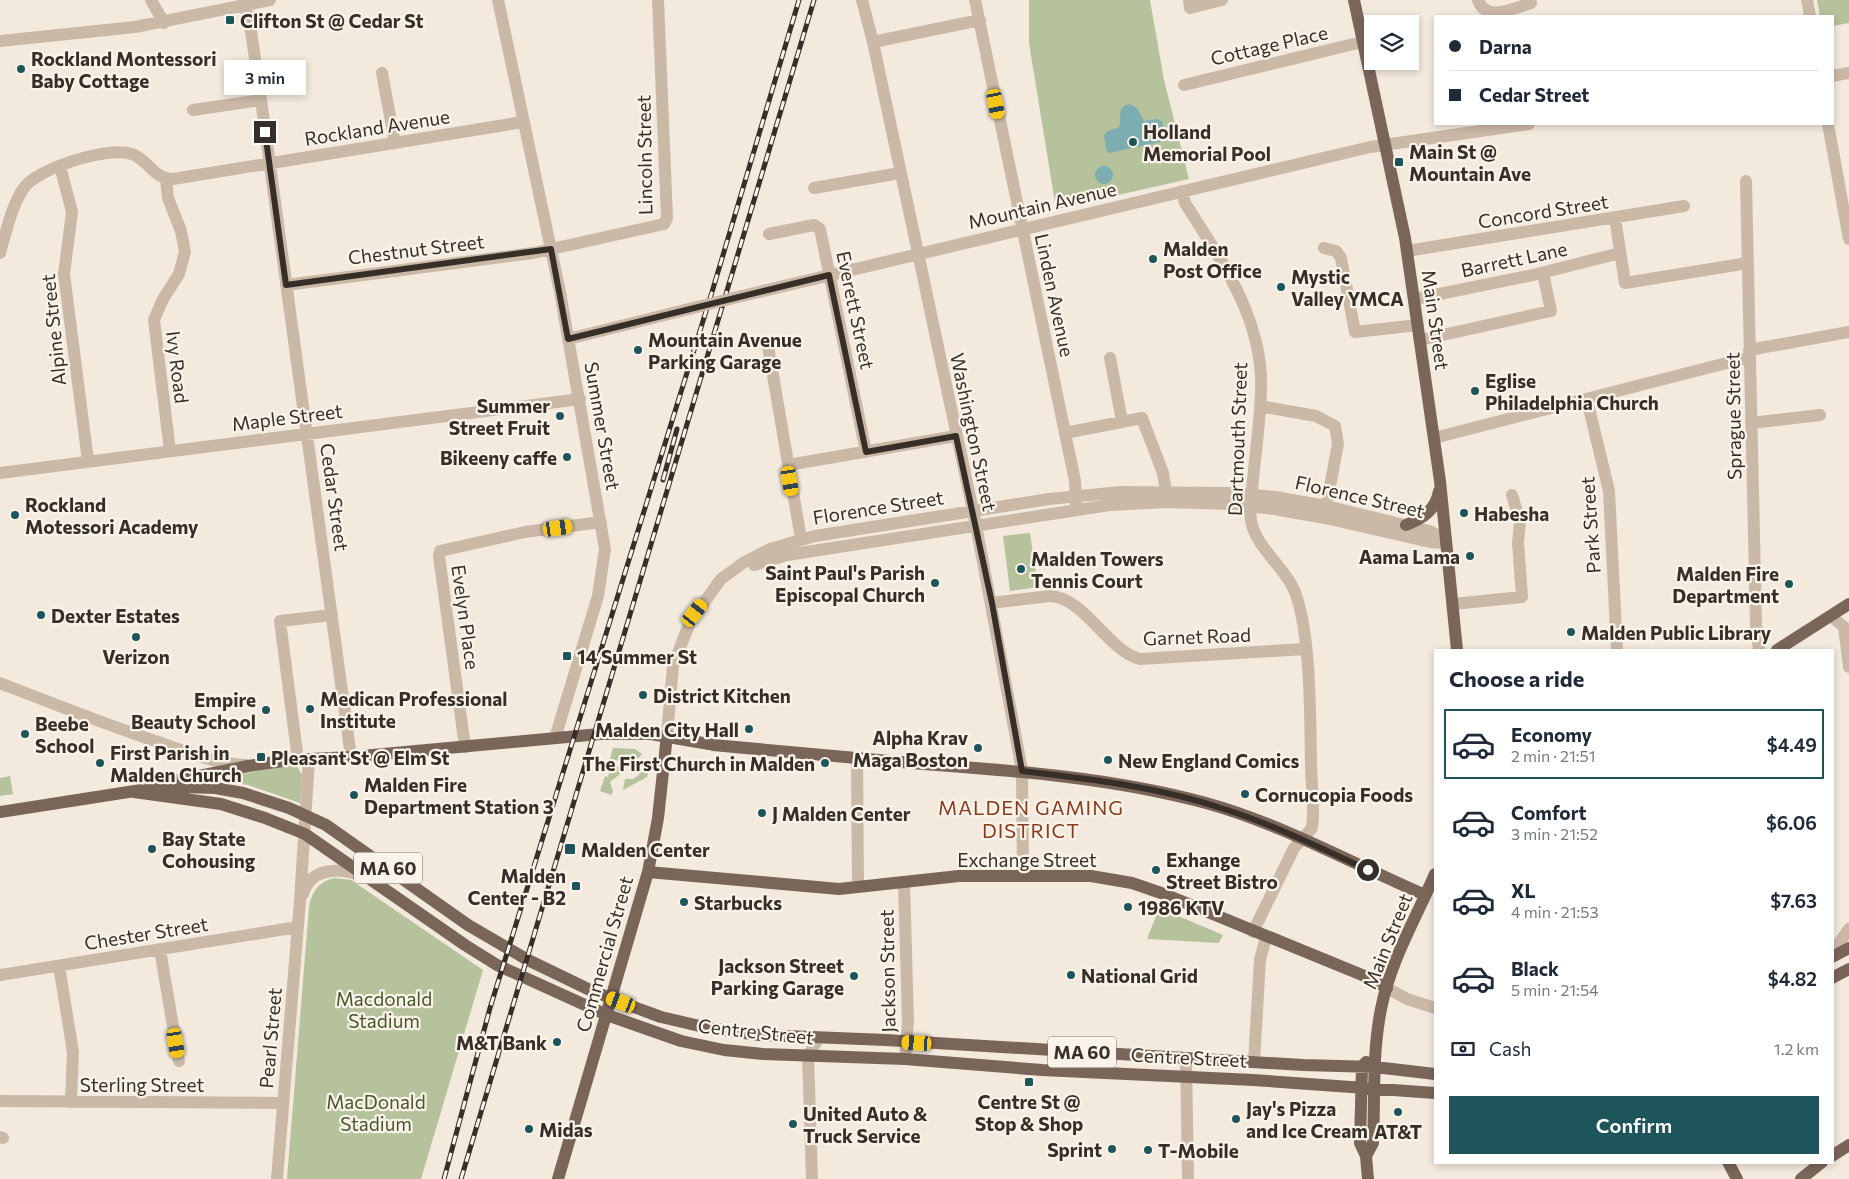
<!DOCTYPE html>
<meta charset="utf-8">
<style>
:root{--surface:#fff;--page:#f6f6f7;--text:#1f2937;--muted:#747a83;--line:#e0e1e3;--accent:#1d555b}
body{margin:0;font-family:Commissioner,sans-serif;background:var(--page);color:var(--text);height:100vh;display:flex;flex-direction:column;font-size:19px;white-space:nowrap}
*{box-sizing:border-box;margin:0}
p{font-size:16px;color:var(--muted)}
.icon{flex:none;width:28px;height:28px;fill:none;stroke:currentColor;stroke-width:2;stroke-linecap:round;stroke-linejoin:round}
.map{position:relative;flex:1;overflow:hidden}
.panel{position:absolute;left:1434px;top:649px;width:400px;height:515px;display:flex;flex-direction:column;background:var(--surface);border-radius:0px;box-shadow:0 2px 8px #0003}
.panel>*{flex:none}
.top-card{position:absolute;left:1434px;top:15px;width:400px;height:110px;border-radius:0px;box-shadow:0 2px 8px #0003;display:grid;align-content:center;height:110px;padding:0 15px;background:var(--surface)}
.tools{position:absolute;left:1364px;top:15px;display:grid;gap:10px}
.tools a{display:grid;place-items:center;width:55px;height:55px;border-radius:0px;background:var(--surface);box-shadow:0 2px 8px #0003;font-size:25px}
.end{position:absolute;width:22px;height:22px;margin:-11px;border:6px solid #382e28;background:#fff;box-shadow:0 0 0 2px #fff}
.from{border-radius:50%}
.bubble{position:absolute;height:35px;border-radius:0px;background:var(--surface);box-shadow:0 2px 8px #0003;font-size:16px;font-weight:600;line-height:35px;text-align:center}
.car{position:absolute;width:15px;height:30px;margin:-15px -8px;border-radius:6px;box-shadow:0 0 4px 1px #0007;background:linear-gradient(#f5c518 24%,#345 0 40%,#f5c518 0 76%,#345 0 86%,#f5c518 0)}
.top-card b{display:flex;align-items:center;gap:18px;height:48px;font-size:19px}
.top-card b+b{border-top:1px solid var(--line)}
.top-card i{width:12px;height:12px;background:var(--text)}
ul{padding:0;list-style:none}
li{display:flex;align-items:center;gap:15px;height:70px;margin:0 10px 8px;padding:0 5px;border:2px solid transparent;border-radius:0px}
li div{flex:1}
li b{display:block;font-size:19px}
li em{font-style:normal;font-weight:600}
li.current{border-color:var(--accent)}
li>.icon{width:45px;height:45px;stroke-width:1.5}
h2{padding:0 15px;font-size:22px;line-height:60px}
.pay{display:flex;align-items:center;gap:12px;height:55px;padding:0 15px;font-size:19px}
.pay p{margin-inline-start:auto}
.action{display:flex;gap:10px;margin-top:auto;padding:10px 15px}
.action a{flex:1;height:58px;border-radius:0px;background:var(--accent);color:#fff;font-size:20px;font-weight:600;line-height:58px;text-align:center}
.map>svg:first-child{display:block}
.green{fill:#b5c29c}
.water{fill:#7badb1}
.lines{fill:none;stroke-linecap:round;stroke-linejoin:round}
.minor{stroke:#cbb9a8;stroke-width:12}
.major{stroke:#7a6559;stroke-width:12}
.rail-casing{stroke:#382e28;stroke-width:5}
.rail{stroke:#faf3e9;stroke-width:3;stroke-dasharray:9;stroke-linecap:butt}
.minor-bridge{stroke:#cbb9a8;stroke-width:12}
.route{stroke:#382e28;stroke-width:6}
.poi-dot{fill:#1d555b;stroke:#faf3e9;stroke-width:2}
.labels{text-anchor:middle;dominant-baseline:central;stroke-width:4.5;stroke-linejoin:round;paint-order:stroke}
.shield{fill:#faf3e9;stroke:#726962;stroke-width:1}
.shield-label{font-size:18px;font-weight:bold;fill:#382e28}
.poi-label{font-size:19px;font-weight:bold;fill:#382e28;stroke:#faf3e9;text-anchor:start}
.street-label{font-size:19px;fill:#382e28;stroke:#faf3e9}
.park-label{font-size:19px;fill:#46572b;stroke:#faf3e9}
.neighbourhood-label{font-size:20px;letter-spacing:1px;fill:#893b1f;stroke:#faf3e9}
</style>
<div class="map">
<svg width="1849" height="1179" viewBox="0 0 1849 1179">
<rect width="100%" height="100%" fill="#f3e9dd"/>
<path class="green" d="M1029,0h121l14,80 25,99 -133,30 -27,-166z
M1817,0h32v23l-16,3 -1,-10h-12z
M1030,533l8,54 -28,4 -7,-55z
M613,748l22,1 7,5 -4,5 -10,-3 -9,5 -9,-2z
M646,762l4,4 -3,11 -24,13 2,-11h8l6,-4 2,-11z
M608,763l10,3 2,8 -10,8 3,10 -2,3 -11,-4 5,-15 3,1 2,-8 -3,-2z
M286,766h11l5,9 -2,28 -52,-18 -34,-6z
M10,776l3,18 -13,2v-18z
M334,878l17,2 132,90 -62,209h-134l22,-272c3,-15 9,-25 25,-29z
M1162,909l61,26 -4,8 -72,-4 11,-28z"/>
<path class="water" d="M1130,104l8,5 6,12 13,-2 5,2 3,17 -5,4 -51,11 -3,-4 -2,-14 4,-4 11,-4c4,-10 -4,-20 11,-23z
M1095 175a9 9 0 1 1 18 0a9 9 0 1 1-18 0Z"/>
<g class="lines">
<path class="minor" d="M151,0l13,23
M242,0l7,18 10,67 92,672
M498,0l62,292 45,257 -7,47 -43,142
M862,0l11,42 103,483 43,229 3,17 1,104
M975,0l90,433 10,48 1,23
M1189,0l1,8 32,-8
M1478,0c8,23 36,8 53,3
M1807,0l3,16
M0,41l135,-14 135,-27
M873,42l107,-22
M382,73l13,70
M1832,76l17,-3
M1184,85l178,-43
M193,110l68,-10
M1828,124l21,115
M60,166l12,46 -8,62 24,187
M166,179l2,19 13,33 4,21 -6,22 -16,25 -9,21 16,131
M1746,181l10,443 3,26
M814,188l86,-15
M1182,191l3,12c36,57 79,117 76,188 -1,30 -5,59 -8,88 -1,14 -4,28 -2,42 5,27 34,46 44,71 16,43 15,123 16,171 0,21 4,44 1,65l-18,20 -41,84
M1615,218l10,65 123,-20
M769,234l45,-9 6,4 46,223
M1324,248l12,3 5,7 14,74 63,-7
M1407,251l277,-45
M0,253c6,-21 11,-45 23,-64 14,-21 85,-43 109,-35 17,6 21,25 41,25l350,-57
M286,285l247,-32 131,-29 3,-6 -9,-218
M742,296l628,-149 159,-23
M1415,299l118,-24 87,-22
M568,339l129,-32
M1420,340l131,-29 -8,-38
M768,346l33,193
M1749,350l100,-18
M1110,358l12,63
M1587,400l22,91 8,159
M1260,406l56,10 19,10 3,18 -13,69
M1751,423l69,-8
M1065,433l77,-15 21,55 3,19
M1434,438l316,-81
M788,465l168,-29
M0,473l580,-74
M1275,497l51,9 103,25 11,5 6,7
M1274,509l51,9 105,24 16,1
M754,565l33,-10 323,-50 57,-3 63,2
M991,603l59,-7c34,1 58,55 90,63l165,-10
M1453,604l69,-7 -4,-54 2,-22 -8,-26
M1831,616l13,11 5,40
M0,683c54,21 107,42 161,60 28,10 56,21 85,22
M667,735l6,-69 17,-44 31,-43 22,-16 27,-14 45,-13 234,-37 72,-7 111,1
M465,747l-26,-191 1,-5 85,-19 76,-10
M857,759l1,128
M298,760l-18,-139 52,-6
M904,882l4,140 -3,37
M303,894c8,-28 38,-26 60,-18
M160,950l19,111
M1832,953l17,-24
M59,966l14,86 -2,50
M0,975l298,-48
M1387,988l20,11 28,9
M1186,1058l2,121
M1254,1062l6,-102 6,-23
M0,1101l283,2
M0,1137l3,1
M277,1179l23,-278 9,-142
M812,1179l-4,-123 10,-17"/>
<path class="major" d="M1354,0l51,238 35,243 17,169
M1406,525c17,-7 30,-15 33,-34
M1777,650l72,-46
M713,745c70,7 140,13 210,19 96,7 190,14 283,39 76,21 147,61 219,92
M174,781l74,-15 42,-6 61,-3 249,-23h51l58,10
M150,786l65,2 28,5 46,15 37,17 142,100 60,35 62,30 41,16 30,11 47,11 51,7 127,5 417,25 72,2 60,7
M134,792l87,12 44,14 40,16 160,111 32,20 110,50 74,26 43,9 39,4 142,5 137,11 211,10 182,13
M0,812l141,-22
M648,872l191,17 120,-13h132l41,7 32,11 203,83 20,11
M1832,957l17,-9
M1832,978l17,-9
M1366,1062l-4,5 -2,76 6,13 2,23
M1366,1156l7,-13c2,-45 -1,-89 8,-134 9,-47 35,-91 54,-135
M1832,1156l17,-11
M1728,1162l9,17
M558,1179l90,-307 10,-54 9,-83
M1801,1179l21,-17"/>
<defs>
<path id="rail" d="M663,480l14,-51
M444,1179l46,-171 222,-716 87,-292
M461,1179l353,-1179"/>
</defs>
<use href="#rail" class="rail-casing"/>
<use href="#rail" class="rail"/>
<path class="minor-bridge" d="M697,307l45,-11
M1232,493l43,4
M1230,504l44,5"/>
</g>
<g class="lines">
<path class="route" d="M265,132l21,153 265,-36 17,90 261,-64 37,177 90,-16 36,167 30,168c69,8 137,16 202,38 50,16 97,39 144,61"/>
</g>
<g class="poi-dot">
<rect x="225" y="15" width="10" height="10" rx="2.5"/>
<circle cx="21" cy="69" r="5"/>
<circle cx="1133" cy="142" r="5"/>
<rect x="1394" y="157" width="10" height="10" rx="2.5"/>
<circle cx="1153" cy="259" r="5"/>
<circle cx="1281" cy="287" r="5"/>
<circle cx="638" cy="350" r="5"/>
<circle cx="1475" cy="391" r="5"/>
<circle cx="560" cy="416" r="5"/>
<circle cx="567" cy="457" r="5"/>
<circle cx="1464" cy="513" r="5"/>
<circle cx="15" cy="515" r="5"/>
<circle cx="1470" cy="556" r="5"/>
<circle cx="1021" cy="569" r="5"/>
<circle cx="935" cy="583" r="5"/>
<circle cx="1789" cy="584" r="5"/>
<circle cx="41" cy="615" r="5"/>
<circle cx="1571" cy="632" r="5"/>
<circle cx="136" cy="637" r="5"/>
<rect x="562" y="651" width="10" height="10" rx="2.5"/>
<circle cx="643" cy="695" r="5"/>
<circle cx="310" cy="709" r="5"/>
<circle cx="266" cy="710" r="5"/>
<circle cx="749" cy="729" r="5"/>
<circle cx="25" cy="734" r="5"/>
<circle cx="978" cy="748" r="5"/>
<rect x="256" y="752" width="10" height="10" rx="2.5"/>
<circle cx="1108" cy="760" r="5"/>
<circle cx="100" cy="763" r="5"/>
<circle cx="825" cy="763" r="5"/>
<circle cx="1245" cy="794" r="5"/>
<circle cx="354" cy="795" r="5"/>
<circle cx="762" cy="813" r="5"/>
<circle cx="152" cy="849" r="5"/>
<rect x="564" y="843" width="12" height="12" rx="2.5"/>
<circle cx="1156" cy="870" r="5"/>
<rect x="571" y="881" width="10" height="10" rx="2.5"/>
<circle cx="684" cy="902" r="5"/>
<circle cx="1128" cy="907" r="5"/>
<circle cx="1071" cy="975" r="5"/>
<circle cx="854" cy="976" r="5"/>
<circle cx="557" cy="1042" r="5"/>
<rect x="1024" y="1077" width="10" height="10" rx="2.5"/>
<circle cx="1398" cy="1112" r="5"/>
<circle cx="1236" cy="1119" r="5"/>
<circle cx="793" cy="1124" r="5"/>
<circle cx="529" cy="1129" r="5"/>
<circle cx="1112" cy="1149" r="5"/>
<circle cx="1148" cy="1150" r="5"/>
</g>
<g class="labels">
<g class="shield">
<rect x="354" y="852.5" width="68" height="31" rx="4"/>
<rect x="1048" y="1036.5" width="68" height="31" rx="4"/>
</g>
<g class="shield-label">
<text x="388" y="868">MA 60</text>
<text x="1082" y="1052">MA 60</text>
</g>
<g class="poi-label">
<text x="240" y="20">Clifton St @ Cedar St</text>
<text x="31" y="58">Rockland Montessori<tspan x="31" dy="22">Baby Cottage</tspan></text>
<text x="1143" y="131">Holland<tspan x="1143" dy="22">Memorial Pool</tspan></text>
<text x="1409" y="151">Main St @<tspan x="1409" dy="22">Mountain Ave</tspan></text>
<text x="1163" y="248">Malden<tspan x="1163" dy="22">Post Office</tspan></text>
<text x="1291" y="276">Mystic<tspan x="1291" dy="22">Valley YMCA</tspan></text>
<text x="648" y="339">Mountain Avenue<tspan x="648" dy="22">Parking Garage</tspan></text>
<text x="1485" y="380">Eglise<tspan x="1485" dy="22">Philadelphia Church</tspan></text>
<text x="550" y="405" text-anchor="end">Summer<tspan x="550" dy="22">Street Fruit</tspan></text>
<text x="557" y="457" text-anchor="end">Bikeeny caffe</text>
<text x="25" y="504">Rockland<tspan x="25" dy="22">Motessori Academy</tspan></text>
<text x="1474" y="513">Habesha</text>
<text x="1460" y="556" text-anchor="end">Aama Lama</text>
<text x="1031" y="558">Malden Towers<tspan x="1031" dy="22">Tennis Court</tspan></text>
<text x="925" y="572" text-anchor="end">Saint Paul's Parish<tspan x="925" dy="22">Episcopal Church</tspan></text>
<text x="1779" y="573" text-anchor="end">Malden Fire<tspan x="1779" dy="22">Department</tspan></text>
<text x="51" y="615">Dexter Estates</text>
<text x="1581" y="632">Malden Public Library</text>
<text x="136" y="656" text-anchor="middle">Verizon</text>
<text x="577" y="656">14 Summer St</text>
<text x="653" y="695">District Kitchen</text>
<text x="320" y="698">Medican Professional<tspan x="320" dy="22">Institute</tspan></text>
<text x="256" y="699" text-anchor="end">Empire<tspan x="256" dy="22">Beauty School</tspan></text>
<text x="35" y="723">Beebe<tspan x="35" dy="22">School</tspan></text>
<text x="739" y="729" text-anchor="end">Malden City Hall</text>
<text x="968" y="737" text-anchor="end">Alpha Krav<tspan x="968" dy="22">Maga Boston</tspan></text>
<text x="110" y="752">First Parish in<tspan x="110" dy="22">Malden Church</tspan></text>
<text x="271" y="757">Pleasant St @ Elm St</text>
<text x="1118" y="760">New England Comics</text>
<text x="815" y="763" text-anchor="end">The First Church in Malden</text>
<text x="364" y="784">Malden Fire<tspan x="364" dy="22">Department Station 3</tspan></text>
<text x="1255" y="794">Cornucopia Foods</text>
<text x="772" y="813">J Malden Center</text>
<text x="162" y="838">Bay State<tspan x="162" dy="22">Cohousing</tspan></text>
<text x="581" y="849">Malden Center</text>
<text x="1166" y="859">Exhange<tspan x="1166" dy="22">Street Bistro</tspan></text>
<text x="566" y="875" text-anchor="end">Malden<tspan x="566" dy="22">Center - B2</tspan></text>
<text x="694" y="902">Starbucks</text>
<text x="1138" y="907">1986 KTV</text>
<text x="844" y="965" text-anchor="end">Jackson Street<tspan x="844" dy="22">Parking Garage</tspan></text>
<text x="1081" y="975">National Grid</text>
<text x="547" y="1042" text-anchor="end">M&amp;T Bank</text>
<text x="1029" y="1101" text-anchor="middle">Centre St @<tspan x="1029" dy="22">Stop &amp; Shop</tspan></text>
<text x="1246" y="1108">Jay's Pizza<tspan x="1246" dy="22">and Ice Cream</tspan></text>
<text x="803" y="1113">United Auto &amp;<tspan x="803" dy="22">Truck Service</tspan></text>
<text x="539" y="1129">Midas</text>
<text x="1398" y="1131" text-anchor="middle">AT&amp;T</text>
<text x="1102" y="1149" text-anchor="end">Sprint</text>
<text x="1158" y="1150">T-Mobile</text>
</g>
<g class="street-label">
<text transform="translate(1269 45) rotate(-13)">Cottage Place</text>
<text transform="translate(377 127) rotate(-9)">Rockland Avenue</text>
<text transform="translate(644 155) rotate(-91)">Lincoln Street</text>
<text transform="translate(1042 205) rotate(-13)">Mountain Avenue</text>
<text transform="translate(1543 211) rotate(-9)">Concord Street</text>
<text transform="translate(416 249) rotate(-7)">Chestnut Street</text>
<text transform="translate(1514 259) rotate(-12)">Barrett Lane</text>
<text transform="translate(1055 295) rotate(78)">Linden Avenue</text>
<text transform="translate(856 310) rotate(78)">Everett Street</text>
<text transform="translate(1436 320) rotate(82)">Main Street</text>
<text transform="translate(53 330) rotate(-96)">Alpine Street</text>
<text transform="translate(178 367) rotate(83)">Ivy Road</text>
<text transform="translate(1733 416) rotate(-91)">Sprague Street</text>
<text transform="translate(287 417) rotate(-7)">Maple Street</text>
<text transform="translate(603 426) rotate(80)">Summer Street</text>
<text transform="translate(974 432) rotate(78)">Washington Street</text>
<text transform="translate(1237 439) rotate(-88)">Dartmouth Street</text>
<text transform="translate(1360 496) rotate(13)">Florence Street</text>
<text transform="translate(335 497) rotate(82)">Cedar Street</text>
<text transform="translate(878 507) rotate(-9)">Florence Street</text>
<text transform="translate(1590 525) rotate(-94)">Park Street</text>
<text transform="translate(466 617) rotate(82)">Evelyn Place</text>
<text transform="translate(1197 636) rotate(-2)">Garnet Road</text>
<text x="1027" y="859">Exchange Street</text>
<text transform="translate(146 933) rotate(-9)">Chester Street</text>
<text transform="translate(1387 941) rotate(-68)">Main Street</text>
<text transform="translate(604 954) rotate(-74)">Commercial Street</text>
<text transform="translate(887 971) rotate(-91)">Jackson Street</text>
<text transform="translate(756 1031) rotate(6)">Centre Street</text>
<text transform="translate(270 1038) rotate(-85)">Pearl Street</text>
<text transform="translate(1189 1057) rotate(3)">Centre Street</text>
<text x="142" y="1084">Sterling Street</text>
</g>
<g class="park-label">
<text x="384" y="998">Macdonald<tspan x="384" dy="22">Stadium</tspan></text>
<text x="376" y="1101">MacDonald<tspan x="376" dy="22">Stadium</tspan></text>
</g>
<g class="neighbourhood-label">
<text x="1031" y="807">MALDEN GAMING<tspan x="1031" dy="23">DISTRICT</tspan></text>
</g>
</g>
</svg>
<div class="tools">
<a><svg class="icon" aria-label="layers" viewBox="0 0 24 24"><path d="M12 4l9 5-9 5-9-5zM3 14l9 5 9-5"/></svg></a>
</div>
<i class="end from" style="left:1368px;top:870px"></i>
<i class="end" style="left:265px;top:132px"></i>
<div class="bubble" style="left:224px;top:60px;width:82px">3 min</div>
<i class="car" style="left:996px;top:104px;rotate:169deg"></i>
<i class="car" style="left:790px;top:481px;rotate:170deg"></i>
<i class="car" style="left:558px;top:528px;rotate:82deg"></i>
<i class="car" style="left:695px;top:613px;rotate:38deg"></i>
<i class="car" style="left:621px;top:1002px;rotate:291deg"></i>
<i class="car" style="left:176px;top:1043px;rotate:170deg"></i>
<i class="car" style="left:917px;top:1043px;rotate:273deg"></i>
<div class="top-card">
<b><i class="from"></i>Darna</b>
<b><i></i>Cedar Street</b>
</div>
<section class="panel">
<h2>Choose a ride</h2>
<ul>
<li class="current"><svg class="icon" aria-label="car" viewBox="0 0 24 24"><path d="M5 17H2v-5l4-1 3-4h7l3 4 3 1v5h-3M9 17h6M6 11h13"/><circle cx="7" cy="17" r="2"/><circle cx="17" cy="17" r="2"/></svg><div><b>Economy</b><p>2 min · 21:51</p></div><em>$4.49</em></li>
<li><svg class="icon" aria-label="car" viewBox="0 0 24 24"><path d="M5 17H2v-5l4-1 3-4h7l3 4 3 1v5h-3M9 17h6M6 11h13"/><circle cx="7" cy="17" r="2"/><circle cx="17" cy="17" r="2"/></svg><div><b>Comfort</b><p>3 min · 21:52</p></div><em>$6.06</em></li>
<li><svg class="icon" aria-label="car" viewBox="0 0 24 24"><path d="M5 17H2v-5l4-1 3-4h7l3 4 3 1v5h-3M9 17h6M6 11h13"/><circle cx="7" cy="17" r="2"/><circle cx="17" cy="17" r="2"/></svg><div><b>XL</b><p>4 min · 21:53</p></div><em>$7.63</em></li>
<li><svg class="icon" aria-label="car" viewBox="0 0 24 24"><path d="M5 17H2v-5l4-1 3-4h7l3 4 3 1v5h-3M9 17h6M6 11h13"/><circle cx="7" cy="17" r="2"/><circle cx="17" cy="17" r="2"/></svg><div><b>Black</b><p>5 min · 21:54</p></div><em>$4.82</em></li>
</ul>
<div class="pay"><svg class="icon" aria-label="cash" viewBox="0 0 24 24"><path d="M3 7h18v10H3z"/><circle cx="12" cy="12" r="2"/></svg>Cash<p>1.2 km</p></div>
<div class="action"><a>Confirm</a></div>
</section>
</div>
